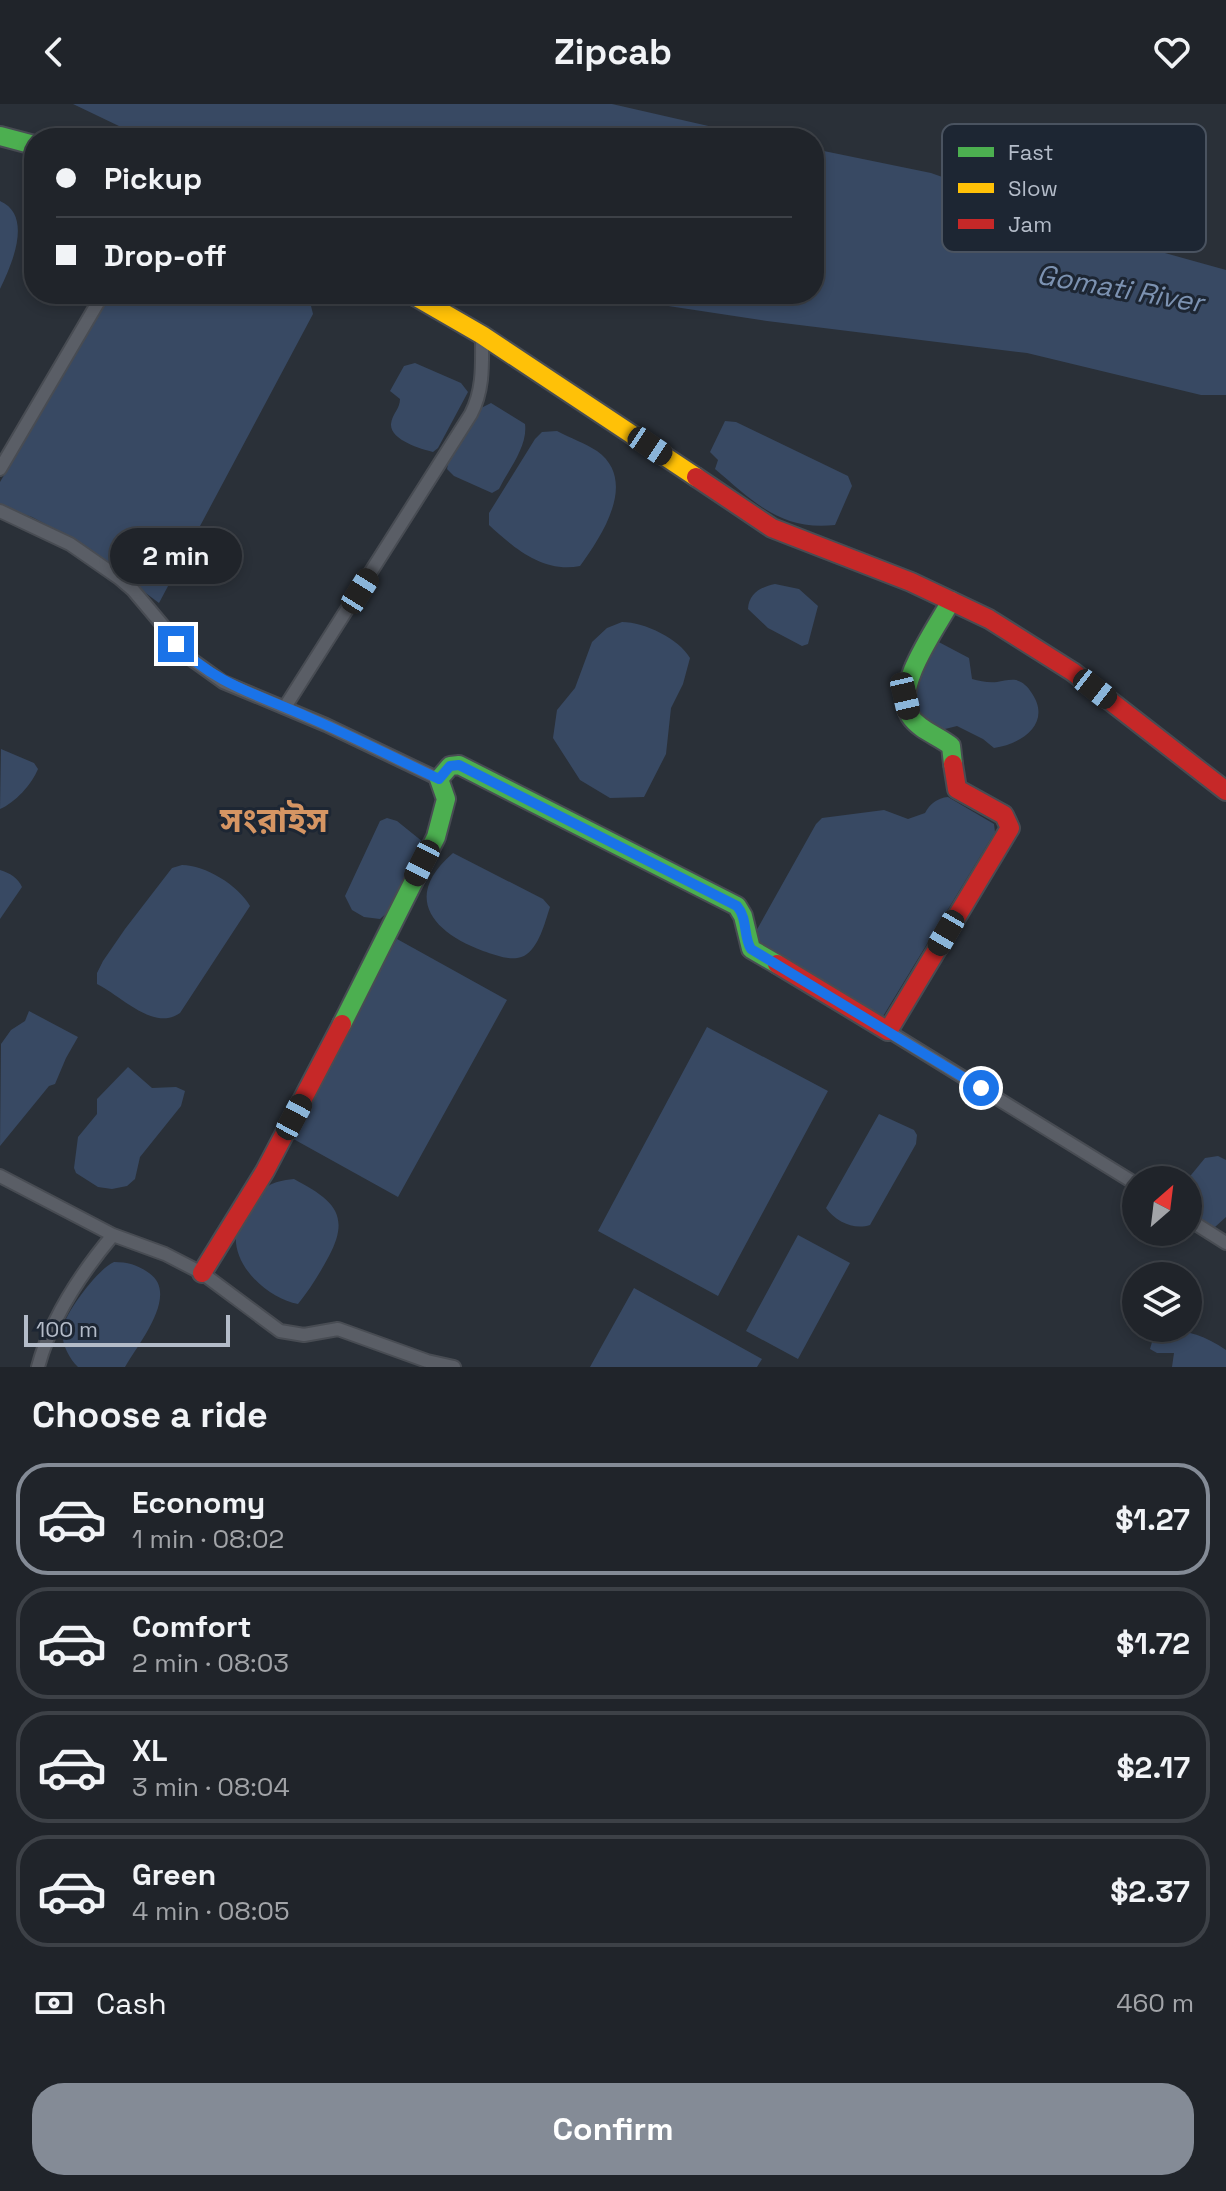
<!DOCTYPE html>
<meta charset="utf-8">
<style>
:root{--surface:#20242a;--page:#282c32;--text:#f1f3f6;--muted:#a2a4a8;--line:#3d4147;--accent:#848b96}
body{margin:0;font-family:"Space Grotesk","Noto Sans Bengali",sans-serif;background:var(--page);color:var(--text);height:100vh;display:flex;flex-direction:column;font-size:30px;white-space:nowrap}
*{box-sizing:border-box;margin:0}
p{font-size:26px;color:var(--muted)}
.icon{flex:none;width:44px;height:44px;fill:none;stroke:currentColor;stroke-width:2;stroke-linecap:round;stroke-linejoin:round}
.map{position:relative;height:1263px;overflow:hidden}
.drawer{display:flex;flex-direction:column;background:var(--surface);flex:1}
.drawer>*{flex:none}
.top-card{position:absolute;left:24px;top:24px;width:800px;height:176px;border-radius:32px;box-shadow:0 4px 12px #0003,0 0 0 2px var(--line);display:grid;align-content:center;height:176px;padding:0 32px;background:var(--surface)}
.needle{width:52px;rotate:28deg}
.controls{position:absolute;left:1122px;top:1062px;display:grid;gap:16px}
.controls a{display:grid;place-items:center;width:80px;height:80px;border-radius:50%;background:var(--surface);box-shadow:0 4px 12px #0003,0 0 0 2px var(--line);font-size:40px}
.scale{position:absolute;left:24px;bottom:20px;width:206px;box-sizing:border-box;padding-left:8px;border:4px solid #b4bcc9;border-top:0;font-size:22px;line-height:28px;white-space:nowrap;color:#b4bcc9;-webkit-text-stroke:6px #1d2633;paint-order:stroke}
.end{position:absolute;width:36px;height:36px;margin:-18px;border:10px solid #1a73e8;background:#fff;box-shadow:0 0 0 4px #fff}
.from{border-radius:50%}
.bubble{position:absolute;height:56px;border-radius:28px;background:var(--surface);box-shadow:0 4px 12px #0003,0 0 0 2px var(--line);font-size:26px;font-weight:800;line-height:56px;text-align:center}
.car{position:absolute;width:24px;height:48px;margin:-24px -12px;border-radius:10px;box-shadow:0 0 6px 2px #0007;background:linear-gradient(#222 24%,#8ab4d8 0 40%,#222 0 76%,#8ab4d8 0 86%,#222 0)}
.top-card b{display:flex;align-items:center;gap:28px;height:76px;font-size:30px}
.top-card b+b{border-top:2px solid var(--line)}
.top-card i{width:20px;height:20px;background:var(--text)}
ul{padding:0;list-style:none}
li{display:flex;align-items:center;gap:24px;height:112px;margin:0 16px 12px;padding:0 16px;border:4px solid var(--line);border-radius:32px}
li div{flex:1}
li b{display:block;font-size:30px}
li em{font-style:normal;font-weight:800}
li.active{border-color:var(--accent)}
li>.icon{width:72px;height:72px;stroke-width:1.5}
h2{padding:0 32px;font-size:36px;line-height:96px}
.pay{display:flex;align-items:center;gap:20px;height:88px;padding:0 32px;font-size:30px}
.pay p{margin-inline-start:auto}
.button{display:flex;gap:16px;margin-top:auto;padding:16px 32px}
.button a{flex:1;height:92px;border-radius:32px;background:var(--accent);color:#fff;font-size:32px;font-weight:800;line-height:92px;text-align:center}
header{display:flex;justify-content:space-between;align-items:center;height:104px;padding:0 32px;background:var(--surface);font-size:36px;font-weight:800}
.map>svg:first-child{display:block}
.water{fill:#384963}
.lines{fill:none;stroke-linecap:round;stroke-linejoin:round}
.street-casing{stroke:#484c53;stroke-width:16}
.fast-casing{stroke:#484c53;stroke-width:22}
.slow-casing{stroke:#484c53;stroke-width:22}
.jam-casing{stroke:#484c53;stroke-width:22}
.street{stroke:#5a5e66;stroke-width:12}
.fast{stroke:#4caf50;stroke-width:18}
.slow{stroke:#ffc107;stroke-width:18}
.jam{stroke:#c62828;stroke-width:18}
.route{stroke:#1a73e8;stroke-width:10}
.labels{text-anchor:middle;dominant-baseline:central;stroke-width:6;stroke-linejoin:round;paint-order:stroke}
.water-label{font-size:28px;font-style:italic;fill:#7c92b1;stroke:#1d2633}
.district-label{font-size:34px;font-weight:bold;fill:#d59563;stroke:#1d2633}
.key{fill:#1d2633;stroke:#4a5360;stroke-width:2}
.key-label{font-size:22px;fill:#b4bcc9}
</style>
<header><svg class="icon" aria-label="back" viewBox="0 0 24 24"><path d="M15 5l-7 7 7 7"/></svg>Zipcab<svg class="icon" aria-label="heart" viewBox="0 0 24 24"><path d="M12 20l-8-8c-3-5 5-10 8-4 3-6 11-1 8 4z"/></svg></header>
<div class="map">
<svg width="1226" height="1263" viewBox="0 0 1226 1263">
<rect width="100%" height="100%" fill="#2a3038"/>
<path class="water" d="M73,0h539l149,34h-617z
M814,45l117,24 198,70 97,27v125h-25l-174,-42 -260,-32 -178,-27h225z
M0,97c34,15 11,65 0,88z
M111,190h197l5,20 -154,289 -84,-63 -43,-23 -32,-11v-24z
M415,259l46,20 7,9 -30,56 -5,4c-12,-3 -43,-12 -42,-28 1,-10 9,-15 9,-25l-10,-8 14,-25z
M491,299l34,21c3,22 -16,45 -26,65l-7,4 -38,-17 -7,-7 2,-9 30,-51z
M725,317l11,1 112,54 4,10 -17,39c-55,6 -82,-24 -120,-56l3,-9 -8,-8z
M557,327c13,7 28,12 40,20 42,30 4,86 -17,115 -37,7 -66,-18 -91,-41v-12l46,-74 7,-7z
M775,480l24,5 19,17 -10,38 -6,2 -34,-18 -20,-19c1,-16 13,-22 27,-25z
M622,518c23,0 57,17 68,36l-7,26 -12,24 -5,46 -22,43 -34,1 -30,-18 -27,-42 4,-28 18,-22 17,-46 15,-14z
M933,535l36,19 3,21c8,2 16,4 25,3 6,-1 13,-3 19,-2 7,2 12,7 15,12 22,31 -9,52 -37,56l-11,-9 -26,-13 -16,4 -27,-19 -1,-33z
M1,645l33,14 4,6c-6,15 -23,34 -38,40z
M948,693l46,27 1,8 -113,186 -132,-76 66,-118 6,-6 62,-8 24,9 17,-6c5,-9 12,-15 23,-16z
M387,714l10,3 26,21 -35,70 -8,7 -16,-2 -12,-7 -7,-14 35,-75z
M453,749l90,46 7,8c-5,15 -11,41 -26,49 -13,6 -28,-1 -41,-5 -51,-19 -81,-54 -30,-98z
M182,761c23,0 56,20 68,41l-70,107c-26,19 -60,-18 -83,-29v-11l6,-12 22,-32 47,-61z
M0,766c10,3 18,8 22,17l-22,32z
M397,835l110,61 -109,197 -110,-61z
M29,907l49,26 -12,21 -11,26 -6,2 -49,60 1,-102 10,-14 14,-9z
M707,923l121,64 -110,205 -120,-65z
M128,963l24,21 24,-1 9,4 -4,15 -41,51 -5,22 -8,7 -15,3 -14,-2 -22,-14 -2,-5 4,-31 19,-23v-15z
M879,1010l35,16 3,5 -1,9 -46,81c-16,5 -34,-3 -44,-17z
M1218,1052l8,4v57l-11,10 -10,-2 -17,-9 -1,-36 18,-22z
M294,1075c37,20 58,34 35,77 -9,17 -19,33 -31,48 -28,-5 -65,-36 -62,-69 1,-9 10,-19 15,-27 13,-22 17,-26 43,-29z
M798,1131l52,28 -52,96 -52,-28z
M114,1158c14,0 24,3 35,11 31,21 -11,71 -24,94h-47c-10,-10 -18,-26 -15,-40 4,-17 36,-59 51,-65z
M634,1184l128,71 -5,8h-167z
M1164,1226c25,0 41,6 62,20v17h-54l2,-14h-17l-7,-4 4,-14z"/>
<g class="lines">
<defs>
<path id="street" d="M0,365l103,-175
M0,407l70,33 49,34 14,12 58,69 32,23 103,43 113,54
M285,603l186,-293c13,-25 11,-51 11,-79
M888,927l248,153
M0,1072l113,59 52,19 37,19 78,58 24,4 34,-6 89,32 27,6
M1188,1115l38,24
M38,1263c13,-49 43,-94 75,-132"/>
<path id="fast" d="M0,32l34,9
M951,497c-14,26 -59,87 -41,115 9,14 29,20 41,30l2,18
M342,920l94,-187 10,-38 -7,-20 11,-13 9,-1 278,141 6,10 8,33 26,15"/>
<path id="slow" d="M411,190l71,41 214,142"/>
<path id="jam" d="M696,373l76,51 139,54 78,37 84,53 153,119
M777,860l111,67 122,-203 -6,-13 -47,-26 -4,-25
M202,1169l63,-102 77,-147"/>
</defs>
<use href="#street" class="street-casing"/>
<use href="#fast" class="fast-casing"/>
<use href="#slow" class="slow-casing"/>
<use href="#jam" class="jam-casing"/>
<use href="#street" class="street"/>
<use href="#fast" class="fast"/>
<use href="#slow" class="slow"/>
<use href="#jam" class="jam"/>
</g>
<g class="lines">
<path class="route" d="M176,540c40,41 84,51 134,74 44,19 86,41 129,61l11,-13 9,-1 278,141c11,13 6,30 14,43l230,139"/>
</g>
<g class="labels">
<g class="water-label">
<text transform="translate(1120 184) rotate(10)">Gomati River</text>
</g>
<g class="district-label">
<text x="274" y="716">সংরাইস</text>
</g>
</g>
<rect x="942" y="20" width="264" height="128" rx="12" class="key"/>
<rect x="958" y="43" width="36" height="10" fill="#4caf50"/>
<rect x="958" y="79" width="36" height="10" fill="#ffc107"/>
<rect x="958" y="115" width="36" height="10" fill="#c62828"/>
<g class="key-label">
<text x="1008" y="56">Fast</text>
<text x="1008" y="92">Slow</text>
<text x="1008" y="128">Jam</text>
</g>
</svg>
<div class="controls">
<a><svg class="needle" viewBox="-14 -14 28 28"><path d="M0-13l5 13h-10z" fill="#e53935"/><path d="M0 13l5-13h-10z" fill="#a2a4a8"/></svg></a>
<a><svg class="icon" aria-label="layers" viewBox="0 0 24 24"><path d="M12 4l9 5-9 5-9-5zM3 14l9 5 9-5"/></svg></a>
</div>
<div class="scale">100 m</div>
<i class="end from" style="left:981px;top:984px"></i>
<i class="end" style="left:176px;top:540px"></i>
<div class="bubble" style="left:110px;top:424px;width:132px">2 min</div>
<i class="car" style="left:650px;top:342px;rotate:124deg"></i>
<i class="car" style="left:360px;top:487px;rotate:32deg"></i>
<i class="car" style="left:1095px;top:585px;rotate:128deg"></i>
<i class="car" style="left:905px;top:592px;rotate:167deg"></i>
<i class="car" style="left:422px;top:759px;rotate:207deg"></i>
<i class="car" style="left:946px;top:829px;rotate:210deg"></i>
<i class="car" style="left:294px;top:1013px;rotate:28deg"></i>
<div class="top-card">
<b><i class="from"></i>Pickup</b>
<b><i></i>Drop-off</b>
</div>
</div>
<section class="drawer">
<h2>Choose a ride</h2>
<ul>
<li class="active"><svg class="icon" aria-label="car" viewBox="0 0 24 24"><path d="M5 17H2v-5l4-1 3-4h7l3 4 3 1v5h-3M9 17h6M6 11h13"/><circle cx="7" cy="17" r="2"/><circle cx="17" cy="17" r="2"/></svg><div><b>Economy</b><p>1 min · 08:02</p></div><em>$1.27</em></li>
<li><svg class="icon" aria-label="car" viewBox="0 0 24 24"><path d="M5 17H2v-5l4-1 3-4h7l3 4 3 1v5h-3M9 17h6M6 11h13"/><circle cx="7" cy="17" r="2"/><circle cx="17" cy="17" r="2"/></svg><div><b>Comfort</b><p>2 min · 08:03</p></div><em>$1.72</em></li>
<li><svg class="icon" aria-label="car" viewBox="0 0 24 24"><path d="M5 17H2v-5l4-1 3-4h7l3 4 3 1v5h-3M9 17h6M6 11h13"/><circle cx="7" cy="17" r="2"/><circle cx="17" cy="17" r="2"/></svg><div><b>XL</b><p>3 min · 08:04</p></div><em>$2.17</em></li>
<li><svg class="icon" aria-label="car" viewBox="0 0 24 24"><path d="M5 17H2v-5l4-1 3-4h7l3 4 3 1v5h-3M9 17h6M6 11h13"/><circle cx="7" cy="17" r="2"/><circle cx="17" cy="17" r="2"/></svg><div><b>Green</b><p>4 min · 08:05</p></div><em>$2.37</em></li>
</ul>
<div class="pay"><svg class="icon" aria-label="cash" viewBox="0 0 24 24"><path d="M3 7h18v10H3z"/><circle cx="12" cy="12" r="2"/></svg>Cash<p>460 m</p></div>
<div class="button"><a>Confirm</a></div>
</section>
